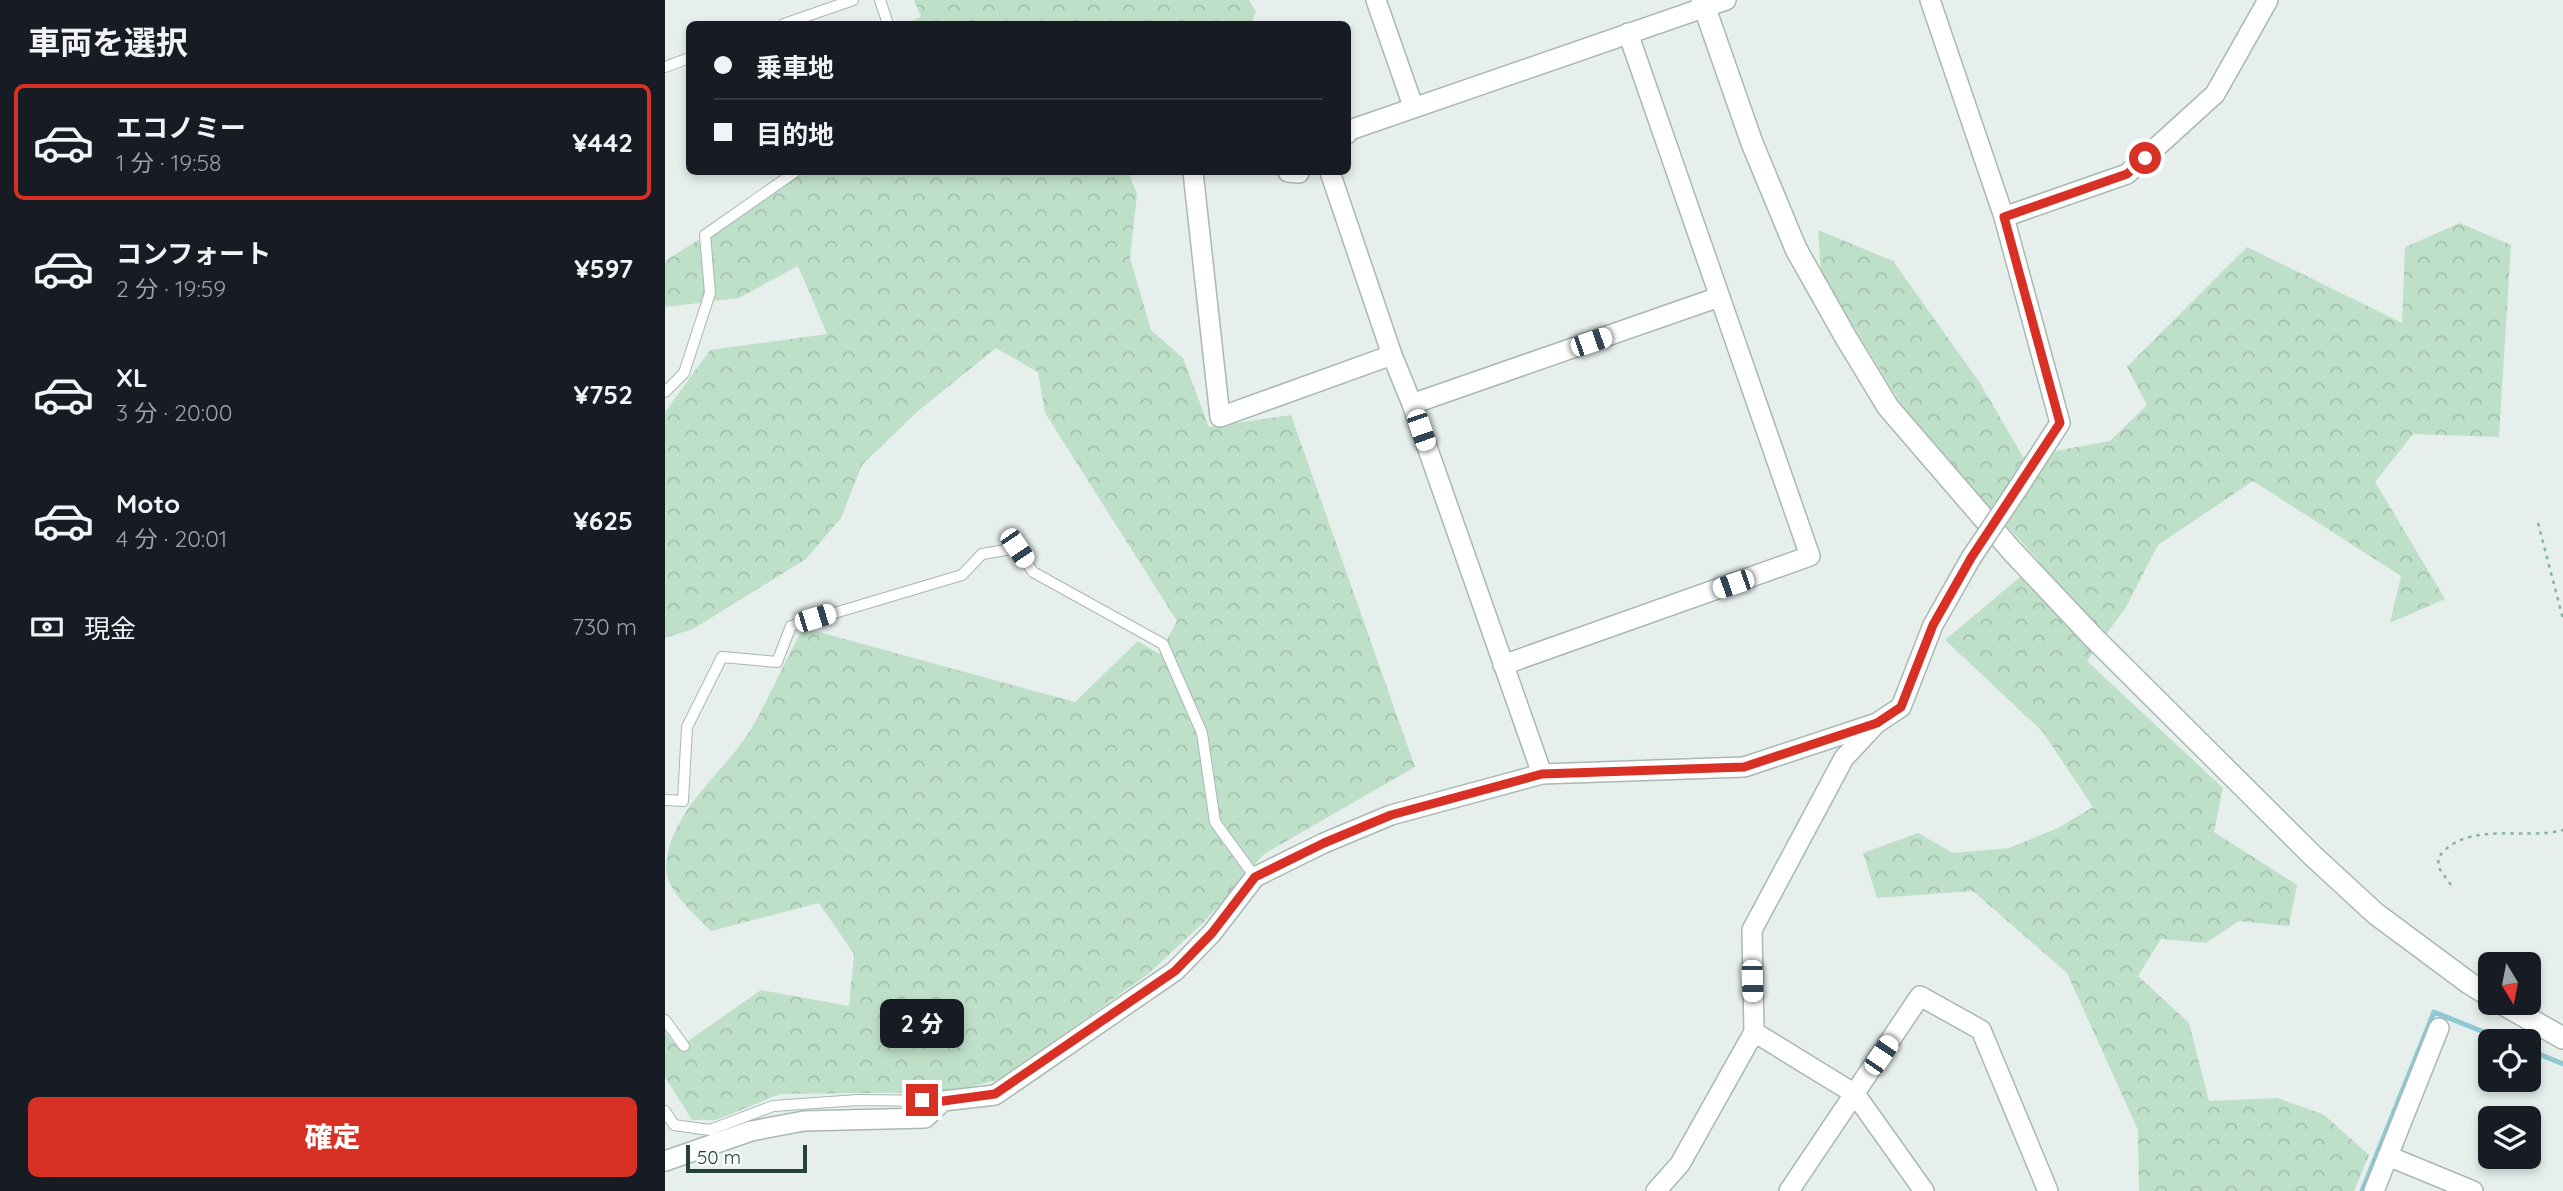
<!DOCTYPE html>
<html lang="ja">
<meta charset="utf-8">
<style>
:root{--surface:#171b24;--page:#20242c;--text:#f1f3f6;--muted:#9ea1a6;--line:#363941;--accent:#d93025}
body{margin:0;font-family:Quicksand,"Noto Sans JP",sans-serif;background:var(--page);color:var(--text);height:100vh;display:flex;flex-direction:column;font-size:26px;white-space:nowrap}
*{box-sizing:border-box;margin:0}
p{font-size:23px;color:var(--muted)}
.icon{flex:none;width:38px;height:38px;fill:none;stroke:currentColor;stroke-width:2;stroke-linecap:round;stroke-linejoin:round}
.map{position:relative;flex:1;overflow:hidden}
.drawer{display:flex;flex-direction:column;background:var(--surface);width:665px}
.drawer>*{flex:none}
.banner{position:absolute;left:21px;top:21px;width:665px;height:154px;border-radius:10px;box-shadow:0 4px 10px #0003;display:grid;align-content:center;height:154px;padding:0 28px;background:var(--surface)}
.needle{width:46px;rotate:170deg}
.fabs{position:absolute;left:1813px;top:952px;display:grid;gap:14px}
.fabs a{display:grid;place-items:center;width:63px;height:63px;border-radius:10px;background:var(--surface);box-shadow:0 4px 10px #0003;font-size:35px}
.scale{position:absolute;left:21px;bottom:18px;width:121px;box-sizing:border-box;padding-left:7px;border:4px solid #24423a;border-top:0;font-size:19px;line-height:24px;white-space:nowrap;color:#24423a;-webkit-text-stroke:5px #f7fbf9;paint-order:stroke}
.end{position:absolute;width:32px;height:32px;margin:-16px;border:9px solid #d93025;background:#fff;box-shadow:0 0 0 4px #fff}
.from{border-radius:50%}
.bubble{position:absolute;height:49px;border-radius:10px;background:var(--surface);box-shadow:0 4px 10px #0003;font-size:23px;font-weight:800;line-height:49px;text-align:center}
.car{position:absolute;width:21px;height:42px;margin:-21px -10px;border-radius:9px;box-shadow:0 0 5px 2px #0007;background:linear-gradient(#fff 24%,#345 0 40%,#fff 0 76%,#345 0 86%,#fff 0)}
.banner b{display:flex;align-items:center;gap:24px;height:66px;font-size:26px}
.banner b+b{border-top:2px solid var(--line)}
.banner i{width:18px;height:18px;background:var(--text)}
ul{padding:0;list-style:none}
li{display:flex;align-items:center;gap:21px;height:116px;margin:0 14px 10px;padding:0 14px;border:4px solid transparent;border-radius:10px}
li div{flex:1}
li b{display:block;font-size:26px}
li em{font-style:normal;font-weight:800}
li.selected{border-color:var(--accent)}
li>.icon{width:63px;height:63px;stroke-width:1.5}
h2{padding:0 28px;font-size:32px;line-height:84px}
.pay{display:flex;align-items:center;gap:18px;height:77px;padding:0 28px;font-size:26px}
.pay p{margin-inline-start:auto}
.cta{display:flex;gap:14px;margin-top:auto;padding:14px 28px}
.cta a{flex:1;height:80px;border-radius:10px;background:var(--accent);color:#fff;font-size:28px;font-weight:800;line-height:80px;text-align:center}
main{display:flex;flex:1;min-height:0}
.map>svg:first-child{display:block}
.forest{fill:url(#forest-crowns)}
.lines{fill:none;stroke-linecap:round;stroke-linejoin:round}
.stream{stroke:#8ec9d4;stroke-width:5}
.service-casing{stroke:#a8b8b2;stroke-width:12}
.minor-casing{stroke:#a8b8b2;stroke-width:22}
.tertiary-casing{stroke:#a8b8b2;stroke-width:24}
.path{stroke:#86b3a5;stroke-width:2.5;stroke-dasharray:3.5 5;stroke-linecap:butt}
.service{stroke:#fff;stroke-width:10}
.minor{stroke:#fff;stroke-width:19}
.tertiary{stroke:#fff;stroke-width:21}
.minor-bridge-casing{stroke:#a8b8b2;stroke-width:22;stroke-linecap:butt}
.minor-bridge{stroke:#fff;stroke-width:19}
.route{stroke:#d93025;stroke-width:9}
</style>
<main>
<section class="drawer">
<h2>車両を選択</h2>
<ul>
<li class="selected"><svg class="icon" aria-label="car" viewBox="0 0 24 24"><path d="M5 17H2v-5l4-1 3-4h7l3 4 3 1v5h-3M9 17h6M6 11h13"/><circle cx="7" cy="17" r="2"/><circle cx="17" cy="17" r="2"/></svg><div><b>エコノミー</b><p>1 分 · 19:58</p></div><em>¥442</em></li>
<li><svg class="icon" aria-label="car" viewBox="0 0 24 24"><path d="M5 17H2v-5l4-1 3-4h7l3 4 3 1v5h-3M9 17h6M6 11h13"/><circle cx="7" cy="17" r="2"/><circle cx="17" cy="17" r="2"/></svg><div><b>コンフォート</b><p>2 分 · 19:59</p></div><em>¥597</em></li>
<li><svg class="icon" aria-label="car" viewBox="0 0 24 24"><path d="M5 17H2v-5l4-1 3-4h7l3 4 3 1v5h-3M9 17h6M6 11h13"/><circle cx="7" cy="17" r="2"/><circle cx="17" cy="17" r="2"/></svg><div><b>XL</b><p>3 分 · 20:00</p></div><em>¥752</em></li>
<li><svg class="icon" aria-label="car" viewBox="0 0 24 24"><path d="M5 17H2v-5l4-1 3-4h7l3 4 3 1v5h-3M9 17h6M6 11h13"/><circle cx="7" cy="17" r="2"/><circle cx="17" cy="17" r="2"/></svg><div><b>Moto</b><p>4 分 · 20:01</p></div><em>¥625</em></li>
</ul>
<div class="pay"><svg class="icon" aria-label="cash" viewBox="0 0 24 24"><path d="M3 7h18v10H3z"/><circle cx="12" cy="12" r="2"/></svg>現金<p>730 m</p></div>
<div class="cta"><a>確定</a></div>
</section>
<div class="map">
<svg width="1898" height="1191" viewBox="0 0 1898 1191">
<defs>
<pattern id="forest-crowns" width="20" height="18" patternUnits="userSpaceOnUse" patternTransform="scale(1.75)"><rect width="20" height="18" fill="#bfe0c8"/><path d="M2 6a3 3 0 1 1 6 0M12 15a3 3 0 1 1 6 0" fill="none" stroke="#a4c1ad"/></pattern>
</defs>
<rect width="100%" height="100%" fill="#e6efeb"/>
<path class="forest" d="M249,0h335l7,12 -5,12h-347l17,-7z
M135,172h328l9,22 -7,64 21,72 32,28 26,69 82,-12 124,352 -151,87 -60,68 -56,52 -147,105 -51,13 -170,2 -64,26h-24l-27,-43v-45l13,16 83,-58 88,16 5,-52 -35,-51 -108,28c-15,-15 -46,-41 -45,-64 3,-55 55,-91 83,-135 21,-33 34,-71 55,-104l271,74 63,-61 21,13 18,-33 -132,-208 -7,-41 -42,-24 -78,63 -56,54 -21,53 -35,41 -113,70 -28,9v-226l45,-62 117,-16 -29,-68 -59,32 -74,9v-46l136,-86z
M1795,223l51,22 -12,192 -86,-3 -38,48 70,117 -55,24 11,-47 -148,-95 -95,64 -32,62 -39,54 136,127 -9,44 83,53 -8,41 -50,-5 -33,22 -45,-4 -23,37 51,47 20,78 68,-3 46,16 46,41 -15,36h-215l-1,-61 -71,-157 -94,-82 -96,7 -14,-45 55,-20 35,20 56,-5 49,-20 35,-21 -51,-76 -97,-91 94,-79 -129,-142 -89,-146 -3,-43 75,31 87,122 43,74 87,-16 37,-36 -20,-38 120,-120 155,76 3,-76z"/>
<g class="lines">
<path class="stream" d="M1864,1050l34,14
M1697,1191l72,-179 72,29"/>
<defs>
<path id="service" d="M215,0l8,24
M119,24l69,-24
M0,67l24,-9
M0,392l19,-19 26,-80 -5,-58 90,-63
M0,800l18,1 4,-74 35,-70 55,5 14,-36 171,-51 20,-21 35,-6 16,24 130,72 39,89 13,89 40,55
M0,1020l19,26
M0,1111l9,14 36,5 63,-24 85,-6 85,1"/>
<path id="minor" d="M711,0l37,106
M1265,0l74,217 56,206 -42,65
M682,134l3,-4 376,-130
M528,172l27,245 172,-62
M623,172l11,1
M665,172l62,183 20,49 130,370
M1339,217l123,-43 88,-80 53,-94
M747,404l307,-107
M838,665l307,-109 -182,-523
M1089,1032l101,62 69,97
M1723,1156l85,35
M0,1161l86,-30 53,-10 121,-3 18,-17 52,-6 180,-124 37,-38 43,-56 69,-34 67,-28 151,-41 202,-7 133,-44 24,-16 32,-82 38,-67
M991,1191l24,-27 74,-132 -2,-102 92,-172 30,-32
M1124,1191l131,-195 61,34 67,161
M1709,1191l65,-163"/>
<path id="tertiary" d="M1037,0l50,143 44,106 49,87 43,71 124,144 81,86 220,219 63,58 93,69 21,13
M1836,1003l62,35"/>
</defs>
<use href="#service" class="service-casing"/>
<use href="#minor" class="minor-casing"/>
<use href="#tertiary" class="tertiary-casing"/>
<path class="path" d="M1873,523l25,96
M1786,885l-12,-17 -1,-10c28,-39 87,-17 125,-28"/>
<use href="#service" class="service"/>
<use href="#minor" class="minor"/>
<use href="#tertiary" class="tertiary"/>
<defs>
<path id="minor-bridge" d="M1306,558l47,-70"/>
</defs>
<use href="#minor-bridge" class="minor-bridge-casing"/>
<use href="#minor-bridge" class="minor-bridge"/>
</g>
<g class="lines">
<path class="route" d="M257,1100l21,1 52,-7 180,-123 37,-38 43,-56 69,-34 67,-28 151,-41 202,-7 133,-44 24,-16 32,-82 38,-67 89,-135 -56,-206 123,-43 18,-16"/>
</g>
</svg>
<div class="fabs">
<a><svg class="needle" viewBox="-14 -14 28 28"><path d="M0-13l5 13h-10z" fill="#e53935"/><path d="M0 13l5-13h-10z" fill="#9ea1a6"/></svg></a>
<a><svg class="icon" aria-label="locate" viewBox="0 0 24 24"><circle cx="12" cy="12" r="6"/><path d="M12 2v4M12 18v4M2 12h4M18 12h4"/></svg></a>
<a><svg class="icon" aria-label="layers" viewBox="0 0 24 24"><path d="M12 4l9 5-9 5-9-5zM3 14l9 5 9-5"/></svg></a>
</div>
<div class="scale">50 m</div>
<i class="end from" style="left:1480px;top:158px"></i>
<i class="end" style="left:257px;top:1100px"></i>
<div class="bubble" style="left:215px;top:999px;width:84px">2 分</div>
<i class="car" style="left:926px;top:342px;rotate:71deg"></i>
<i class="car" style="left:756px;top:430px;rotate:161deg"></i>
<i class="car" style="left:352px;top:548px;rotate:146deg"></i>
<i class="car" style="left:1068px;top:584px;rotate:251deg"></i>
<i class="car" style="left:150px;top:618px;rotate:73deg"></i>
<i class="car" style="left:1087px;top:981px;rotate:178deg"></i>
<i class="car" style="left:1216px;top:1055px;rotate:34deg"></i>
<div class="banner">
<b><i class="from"></i>乗車地</b>
<b><i></i>目的地</b>
</div>
</div>
</main>
